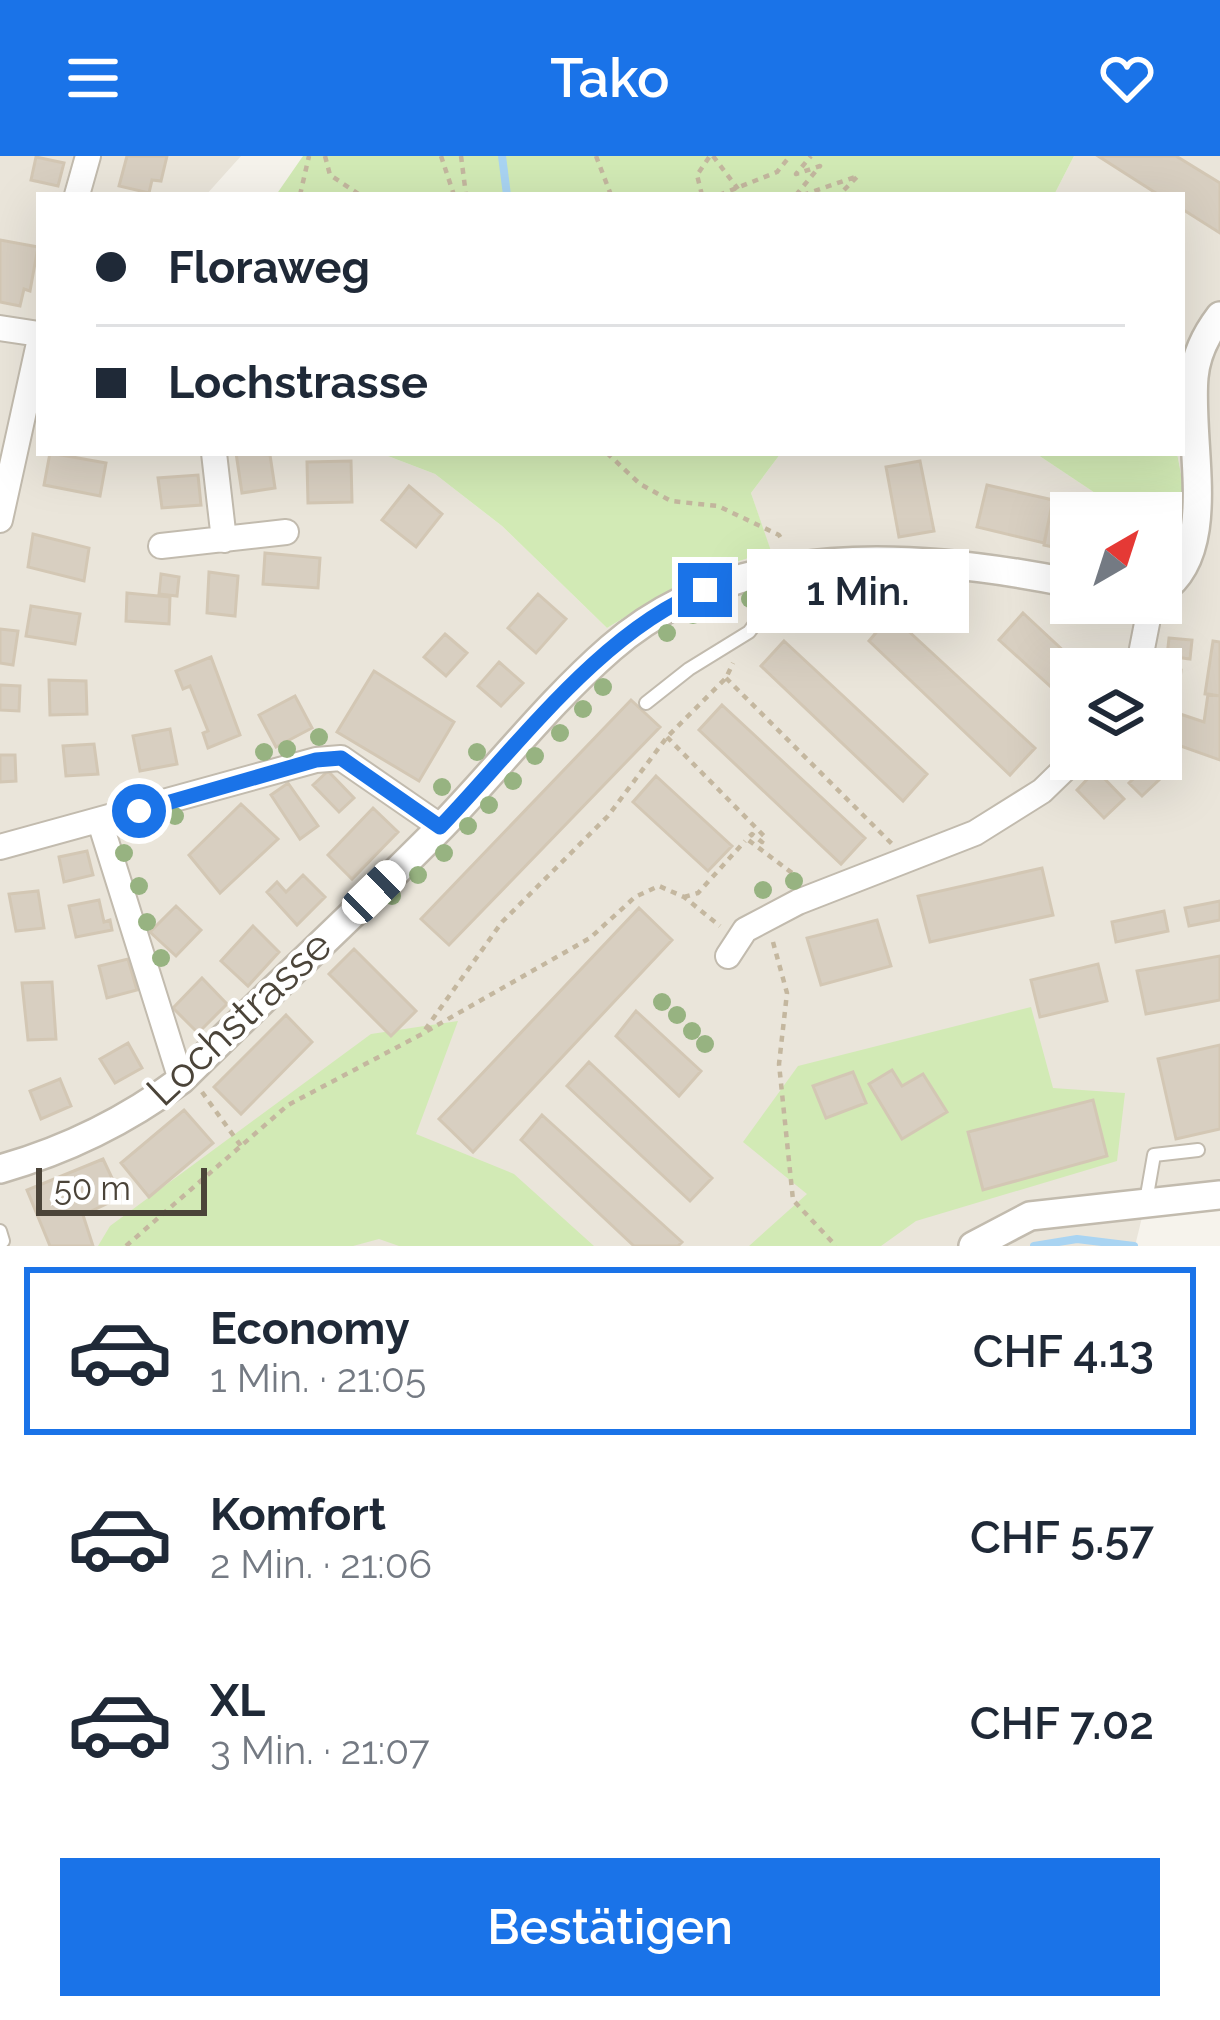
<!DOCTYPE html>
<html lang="de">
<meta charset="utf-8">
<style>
:root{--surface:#fff;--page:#f2f2f3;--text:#1f2937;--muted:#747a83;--line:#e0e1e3;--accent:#1a73e8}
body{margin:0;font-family:Raleway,sans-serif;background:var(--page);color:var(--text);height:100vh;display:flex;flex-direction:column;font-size:45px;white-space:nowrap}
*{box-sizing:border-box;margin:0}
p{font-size:39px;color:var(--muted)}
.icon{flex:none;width:66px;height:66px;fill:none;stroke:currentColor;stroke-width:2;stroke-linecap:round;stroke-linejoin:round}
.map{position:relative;height:1090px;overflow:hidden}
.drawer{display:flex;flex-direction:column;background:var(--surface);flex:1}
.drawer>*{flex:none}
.hud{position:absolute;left:36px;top:36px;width:1149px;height:264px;border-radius:0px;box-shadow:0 12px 48px #0002;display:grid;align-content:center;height:264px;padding:0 60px;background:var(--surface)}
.needle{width:78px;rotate:39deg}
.tools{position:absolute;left:1050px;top:336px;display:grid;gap:24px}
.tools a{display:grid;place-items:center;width:132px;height:132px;border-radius:0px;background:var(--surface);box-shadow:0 12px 48px #0002;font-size:60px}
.scale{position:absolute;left:36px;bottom:30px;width:171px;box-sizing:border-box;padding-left:12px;border:6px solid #4b4439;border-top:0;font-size:33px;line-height:42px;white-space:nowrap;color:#4b4439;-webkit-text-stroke:9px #fff;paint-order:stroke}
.end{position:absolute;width:54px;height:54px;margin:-27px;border:15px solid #1a73e8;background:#fff;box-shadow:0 0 0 6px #fff}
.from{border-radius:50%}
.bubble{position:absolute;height:84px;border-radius:0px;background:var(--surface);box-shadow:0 12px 48px #0002;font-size:39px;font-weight:600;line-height:84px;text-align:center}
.car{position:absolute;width:36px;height:72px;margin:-36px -18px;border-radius:15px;box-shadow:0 0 9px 3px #0007;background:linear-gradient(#fff 24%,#345 0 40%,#fff 0 76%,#345 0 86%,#fff 0)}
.hud b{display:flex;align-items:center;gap:42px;height:114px;font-size:45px}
.hud b+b{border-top:3px solid var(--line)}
.hud i{width:30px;height:30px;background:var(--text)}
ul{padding:21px 0 0;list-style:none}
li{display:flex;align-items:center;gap:36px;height:168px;margin:0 24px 18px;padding:0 36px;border:6px solid transparent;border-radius:0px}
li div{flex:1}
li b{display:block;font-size:45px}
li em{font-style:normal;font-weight:600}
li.current{border-color:var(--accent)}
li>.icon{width:108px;height:108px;stroke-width:1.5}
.cta{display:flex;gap:24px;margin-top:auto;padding:24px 60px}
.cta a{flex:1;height:138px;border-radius:0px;background:var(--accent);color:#fff;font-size:48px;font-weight:600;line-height:138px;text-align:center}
header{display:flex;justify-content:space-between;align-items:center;height:156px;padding:0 60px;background:var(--accent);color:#fff;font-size:54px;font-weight:600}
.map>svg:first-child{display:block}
.residential{fill:#eae5da;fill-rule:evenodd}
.green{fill:#d2eab5}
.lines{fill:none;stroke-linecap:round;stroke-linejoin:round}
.stream{stroke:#a9d4f2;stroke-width:8}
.building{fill:#d8cfc1;stroke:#d3c7b4;stroke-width:3}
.service-casing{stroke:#c2bbae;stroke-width:16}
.minor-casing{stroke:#c2bbae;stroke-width:28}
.tertiary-casing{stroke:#c2bbae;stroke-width:32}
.path{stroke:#c4b79f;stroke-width:4.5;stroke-dasharray:6 6;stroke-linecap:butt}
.service{stroke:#fff;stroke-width:12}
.minor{stroke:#fff;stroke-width:24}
.tertiary{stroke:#fff;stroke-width:27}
.tree{fill:#97b381}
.route{stroke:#1a73e8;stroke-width:15}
.labels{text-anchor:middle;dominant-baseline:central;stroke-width:9;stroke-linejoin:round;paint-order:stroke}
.street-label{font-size:42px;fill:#4b4439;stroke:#fff}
</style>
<header><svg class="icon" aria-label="menu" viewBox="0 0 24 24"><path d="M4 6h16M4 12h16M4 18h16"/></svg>Tako<svg class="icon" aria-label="heart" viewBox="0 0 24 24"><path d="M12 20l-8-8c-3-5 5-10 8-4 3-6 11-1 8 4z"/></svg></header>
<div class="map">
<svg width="1220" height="1090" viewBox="0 0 1220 1090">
<rect width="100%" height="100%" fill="#f6f3ec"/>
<path class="residential" d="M0,0h241l-35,39h-167v258h341l55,21 67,52 105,102 87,-53 76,-24 -19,-58 30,-40h254l90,60h-54v90h90v-66l6,4 20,-35 -10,-53h5v-258h-128l20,-39h146v1039l-74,6 -11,45h-1135zM1071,513h90v90h-90z"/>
<path class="green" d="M303,0h771l-20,39h-778z
M380,297h401l-30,40 20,58 -77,24 -87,53 -105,-102 -67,-52z
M1035,297h142l10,53 -19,35 -7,-4v-24h-36z
M1031,851l22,81 72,5 -8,68 -201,60 -35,25h-132l58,-52 -64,-52 55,-76z
M458,865l-42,113 98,40 80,72h-195l-20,-7 -26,7h-255l12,-20 261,-192z"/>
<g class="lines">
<path class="stream" d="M502,0l5,39
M1034,1090l43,-7 57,7"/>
</g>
<path class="building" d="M127,0h40l-6,25 -9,-1 -3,13 -30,-7z
M1098,0h78l44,27v50l-38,-24v-14h-23z
M36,1l28,6 -6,23 -27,-6z
M0,84l38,7 -8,44 -6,-2 -4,17 -20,-4z
M50,297l56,10 -6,33 -56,-11z
M236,297l34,2 5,33 -33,5z
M351,305l1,41 -44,1 -1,-41z
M920,305l14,70 -35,6 -13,-70z
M198,319l3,30 -39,3 -4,-30z
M987,329l66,15 -9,43 -67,-16z
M409,330l33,28 -26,33 -34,-27z
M1052,348l43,9h-24v38l-27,-6z
M33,378l56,14 -5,33 -56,-14z
M265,397l55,5 -2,30 -55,-4z
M209,416l29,4 -3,40 -28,-3z
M161,418l18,3 -2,19 -18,-2z
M127,437l43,4 -1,27 -43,-3z
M538,438l28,25 -30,34 -28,-25z
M31,450l49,8 -5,30 -49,-8z
M1023,457l60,56h-12v36l-72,-65z
M891,459l144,133 -25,27 -141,-134z
M0,473l18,2 -5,34 -13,-2z
M445,478l22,19 -21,23 -22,-19z
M1169,482l23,2 -2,19 -23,-3z
M784,485l143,133 -24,27 -142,-135z
M1213,485l7,1v54l-15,-2z
M211,501l29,78 -32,13 -5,-15 5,-2 -18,-45 -7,3 -7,-18z
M499,506l24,21 -22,23 -23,-20z
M1161,512l20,2 -2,20 -18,-2z
M374,515l80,51 -35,59 -82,-49z
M49,524l37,1 1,33 -37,1z
M0,529l20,1 -1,25 -19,-1z
M1208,538l12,2v64l-59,-21 10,-28 33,11z
M295,540l17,32 -36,19 -17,-32z
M631,544l29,27 -211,218 -28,-26z
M722,549l143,133 -24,26 -142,-134z
M170,573l7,35 -37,7 -7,-35z
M94,588l4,30 -32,2 -3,-30z
M1164,594l13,13 -35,33 -13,-13 25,-24h7z
M0,599h15l1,26 -16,1z
M1096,614l28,29 -20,19 -27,-28z
M328,615l26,27 -15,14 -26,-27z
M656,620l76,70 -24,25 -75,-69z
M288,627l30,43 -18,13 -29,-44z
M241,648l37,35 -58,54 -31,-38z
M373,652l25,24 -46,47 -24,-24z
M87,695l6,24 -29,7 -5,-25z
M1042,712l11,47 -123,27 -12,-46z
M303,719l22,22 -28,28 -30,-33 10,-10 9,10z
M38,735l6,37 -28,3 -7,-37z
M99,744l5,22 6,-2 2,10 -36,7 -7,-31z
M1220,745v19l-31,6 -4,-18z
M176,750l25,24 -25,26 -26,-24z
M639,752l33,32 -199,212 -34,-33z
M1164,755l4,20 -52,11 -4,-20z
M877,764l14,46 -70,19 -14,-47z
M253,770l26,26 -31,34 -27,-25z
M354,793l62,62 -25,25 -62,-62z
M1220,800v44l-74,14 -9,-43z
M128,803l9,31 -30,8 -8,-32z
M1098,808l9,37 -67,16 -9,-37z
M202,822l25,26 -29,29 -25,-25z
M52,826l4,57 -28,1 -6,-57z
M636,855l65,60 -22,25 -63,-60z
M286,859l26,27 -71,72 -27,-27z
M128,887l14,25 -27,15 -15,-24z
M1220,889v84l-44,10 -18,-80z
M589,906l123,116 -22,23 -123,-115z
M892,914l10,16 21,-12 24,38 -45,27 -33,-55z
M853,916l13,31 -40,15 -13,-32z
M60,923l11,27 -30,13 -11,-28z
M1093,944l14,56 -124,34 -15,-58z
M184,954l29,33 -64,54 -28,-34z
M542,959l140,127 -4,4h-44l-113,-106z
M103,1003l18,38 -38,18 10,31h-43l-23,-56z"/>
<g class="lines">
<defs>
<path id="service" d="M646,547l43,-34 60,-37 24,-32
M1146,1045l8,-46 44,-5
M0,1075l3,10"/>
<path id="minor" d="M77,39l11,-39
M0,172l39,6
M214,297l10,87
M0,364l39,-177
M161,390l125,-14
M1138,513l13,-66
M100,666l81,258
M0,691l316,-87 25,-2 100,69
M728,800l17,-26 53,-28 177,-69 67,-42 33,-32"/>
<path id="tertiary" d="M1161,435c59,-40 27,-145 33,-214 2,-22 13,-44 26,-61
M0,1013c67,-19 126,-48 181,-89 86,-86 176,-168 261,-254 56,-58 108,-125 169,-178 126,-110 307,-96 460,-65
M973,1090l57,-30 190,-21"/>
</defs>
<use href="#service" class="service-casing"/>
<use href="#minor" class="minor-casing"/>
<use href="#tertiary" class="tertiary-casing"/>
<path class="path" d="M325,0l5,19 30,20
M441,0l13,39
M461,0l5,39
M596,0l15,39
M713,0l25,33
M300,39l9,-39
M702,39l-5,-20 13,-19
M719,39l58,-23 13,-16
M796,39l24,-29 -24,8 15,-18
M803,39l55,-19 -19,19
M607,297l33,31 31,17 47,5 61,29 4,7
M726,522l166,166
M667,581l98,100 -3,5 -10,-8 -5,5 53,40
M684,741l14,-4 47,-52
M773,786l14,51 -8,71 14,136 43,46
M427,875l163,-93 45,-41 24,-11 25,11 36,29
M202,936l39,54
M126,1090l162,-141 134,-71 80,-112 106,-106 59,-79 59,-59 7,-15"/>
<use href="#service" class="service"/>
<use href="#minor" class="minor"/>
<use href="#tertiary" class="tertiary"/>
</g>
<g class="tree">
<circle cx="750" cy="443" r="9"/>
<circle cx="721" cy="450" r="9"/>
<circle cx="693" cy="459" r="9"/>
<circle cx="667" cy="477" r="9"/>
<circle cx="603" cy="531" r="9"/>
<circle cx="583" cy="553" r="9"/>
<circle cx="560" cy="577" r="9"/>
<circle cx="319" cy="581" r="9"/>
<circle cx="287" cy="593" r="9"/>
<circle cx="264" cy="596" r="9"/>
<circle cx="477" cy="596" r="9"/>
<circle cx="535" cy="600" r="9"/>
<circle cx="513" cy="625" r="9"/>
<circle cx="442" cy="631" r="9"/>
<circle cx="489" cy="649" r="9"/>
<circle cx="175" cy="660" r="9"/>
<circle cx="148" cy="669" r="9"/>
<circle cx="468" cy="670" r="9"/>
<circle cx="124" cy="697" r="9"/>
<circle cx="444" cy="697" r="9"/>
<circle cx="418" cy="719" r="9"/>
<circle cx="794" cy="725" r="9"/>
<circle cx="139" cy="730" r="9"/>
<circle cx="763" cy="734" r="9"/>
<circle cx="392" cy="740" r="9"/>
<circle cx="147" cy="766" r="9"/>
<circle cx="161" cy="802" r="9"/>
<circle cx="662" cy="846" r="9"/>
<circle cx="677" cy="859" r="9"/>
<circle cx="692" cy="875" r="9"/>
<circle cx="705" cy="888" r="9"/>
</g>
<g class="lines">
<path class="route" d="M139,655l177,-51 25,-2 99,69c75,-78 164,-199 265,-237"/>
</g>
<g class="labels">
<g class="street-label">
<text transform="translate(239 862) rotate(-43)">Lochstrasse</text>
</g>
</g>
</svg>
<div class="tools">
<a><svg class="needle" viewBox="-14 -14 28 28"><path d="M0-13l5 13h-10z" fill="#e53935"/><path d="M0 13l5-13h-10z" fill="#747a83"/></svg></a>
<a><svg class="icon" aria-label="layers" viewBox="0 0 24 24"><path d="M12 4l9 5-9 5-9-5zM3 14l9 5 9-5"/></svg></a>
</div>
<div class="scale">50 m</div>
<i class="end from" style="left:139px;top:655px"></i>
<i class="end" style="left:705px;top:434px"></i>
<div class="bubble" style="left:747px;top:393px;width:222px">1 Min.</div>
<i class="car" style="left:374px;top:736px;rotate:46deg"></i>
<div class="hud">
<b><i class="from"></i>Floraweg</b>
<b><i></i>Lochstrasse</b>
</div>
</div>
<section class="drawer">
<ul>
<li class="current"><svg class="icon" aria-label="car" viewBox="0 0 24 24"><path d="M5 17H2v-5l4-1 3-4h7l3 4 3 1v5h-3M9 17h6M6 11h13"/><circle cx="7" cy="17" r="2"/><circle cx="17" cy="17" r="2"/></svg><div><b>Economy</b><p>1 Min. · 21:05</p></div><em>CHF 4.13</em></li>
<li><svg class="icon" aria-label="car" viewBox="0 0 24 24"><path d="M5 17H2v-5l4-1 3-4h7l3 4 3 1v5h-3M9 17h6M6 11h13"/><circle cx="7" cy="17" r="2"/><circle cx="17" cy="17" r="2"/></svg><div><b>Komfort</b><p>2 Min. · 21:06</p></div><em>CHF 5.57</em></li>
<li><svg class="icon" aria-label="car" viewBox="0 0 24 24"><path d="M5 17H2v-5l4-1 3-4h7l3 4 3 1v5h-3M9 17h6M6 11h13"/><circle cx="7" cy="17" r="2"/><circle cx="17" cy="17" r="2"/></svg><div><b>XL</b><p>3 Min. · 21:07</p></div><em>CHF 7.02</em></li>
</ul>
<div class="cta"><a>Bestätigen</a></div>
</section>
